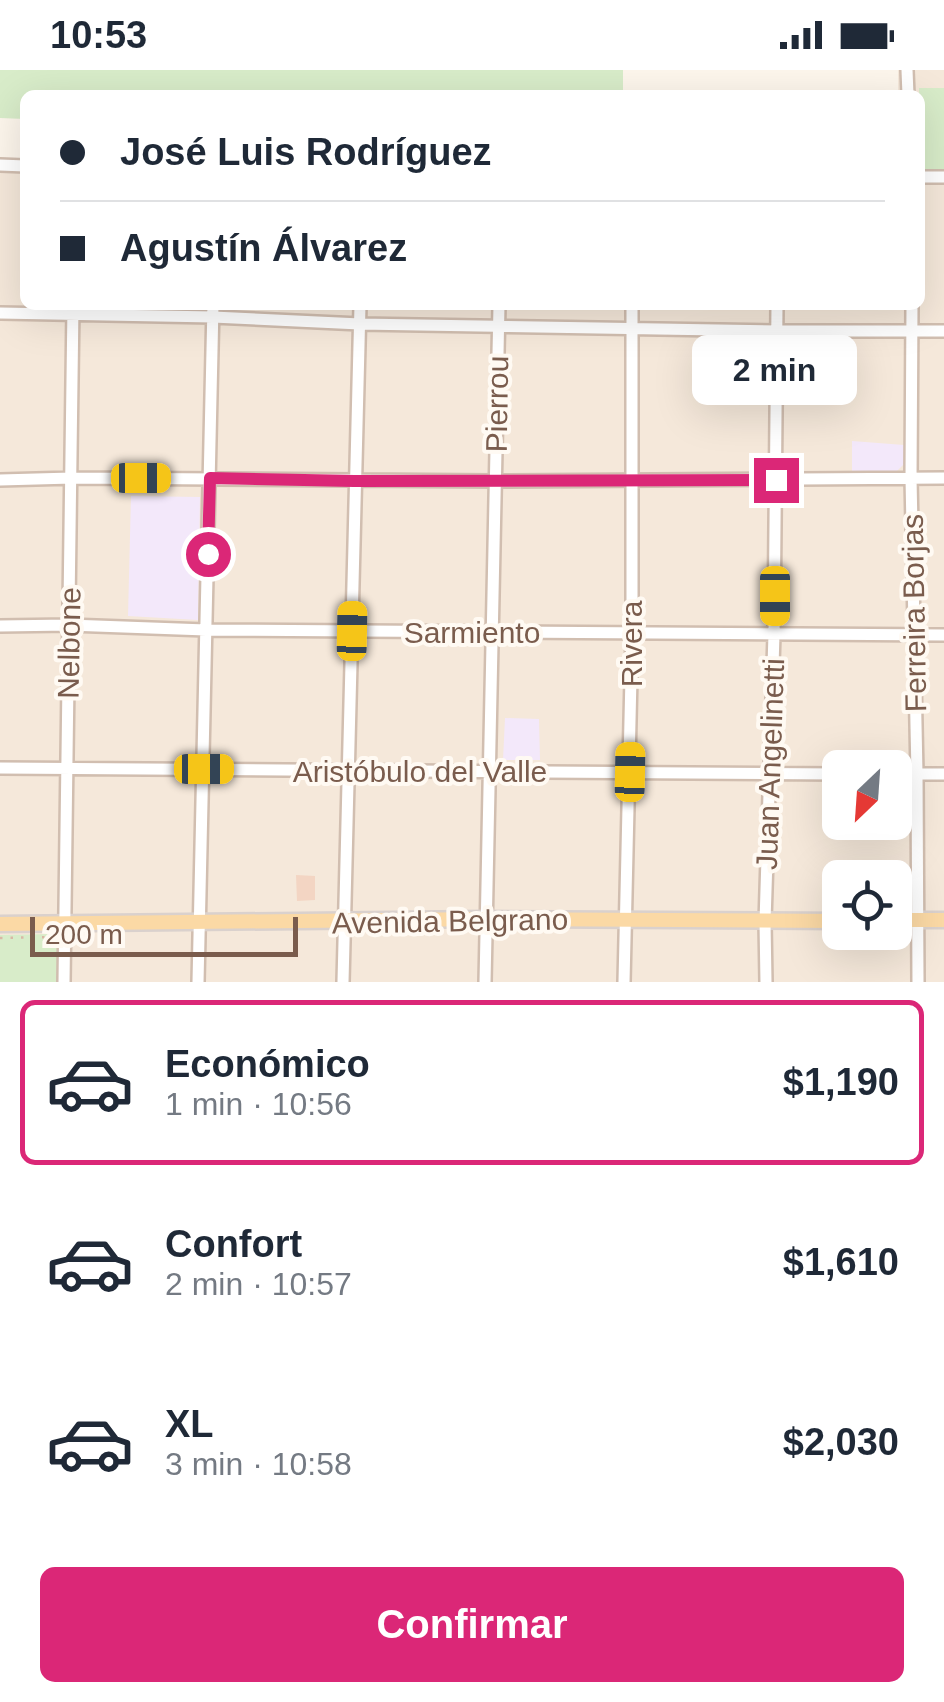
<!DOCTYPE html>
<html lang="es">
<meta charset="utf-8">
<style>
:root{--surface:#fff;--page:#f2f2f3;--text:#1f2937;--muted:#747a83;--line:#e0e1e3;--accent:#db2777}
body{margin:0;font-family:Helvetica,sans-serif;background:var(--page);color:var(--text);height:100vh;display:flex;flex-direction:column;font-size:38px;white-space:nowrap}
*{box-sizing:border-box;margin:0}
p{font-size:32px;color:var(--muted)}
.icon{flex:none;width:55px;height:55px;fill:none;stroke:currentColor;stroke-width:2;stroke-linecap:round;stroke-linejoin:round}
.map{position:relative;height:912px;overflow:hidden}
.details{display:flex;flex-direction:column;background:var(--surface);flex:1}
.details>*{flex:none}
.hud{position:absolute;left:20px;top:20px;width:905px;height:220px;border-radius:15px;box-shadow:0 10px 40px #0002;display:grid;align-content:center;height:220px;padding:0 40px;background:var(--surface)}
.needle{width:65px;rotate:205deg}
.controls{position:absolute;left:822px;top:680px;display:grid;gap:20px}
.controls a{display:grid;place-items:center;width:90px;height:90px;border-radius:15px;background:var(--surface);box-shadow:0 10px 40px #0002;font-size:50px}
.scale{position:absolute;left:30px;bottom:25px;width:268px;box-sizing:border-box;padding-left:10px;border:5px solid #7a5c4d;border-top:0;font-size:28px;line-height:35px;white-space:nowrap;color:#7a5c4d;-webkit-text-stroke:8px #fffaf3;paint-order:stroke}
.end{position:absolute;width:45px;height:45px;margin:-22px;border:12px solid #db2777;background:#fff;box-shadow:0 0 0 5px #fff}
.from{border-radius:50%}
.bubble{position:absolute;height:70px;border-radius:15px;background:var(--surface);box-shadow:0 10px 40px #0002;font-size:32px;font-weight:700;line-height:70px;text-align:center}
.car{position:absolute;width:30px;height:60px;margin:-30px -15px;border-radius:12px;box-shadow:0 0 8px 2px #0007;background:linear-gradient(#f5c518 24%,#345 0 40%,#f5c518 0 76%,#345 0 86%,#f5c518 0)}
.hud b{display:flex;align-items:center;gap:35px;height:95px;font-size:38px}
.hud b+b{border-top:2px solid var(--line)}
.hud i{width:25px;height:25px;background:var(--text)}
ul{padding:18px 0 0;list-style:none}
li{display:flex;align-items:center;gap:30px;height:165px;margin:0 20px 15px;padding:0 20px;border:5px solid transparent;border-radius:15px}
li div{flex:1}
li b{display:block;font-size:38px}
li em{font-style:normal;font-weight:700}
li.selected{border-color:var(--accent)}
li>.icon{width:90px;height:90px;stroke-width:1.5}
.button{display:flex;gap:20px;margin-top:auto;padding:20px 40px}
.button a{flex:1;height:115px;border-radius:15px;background:var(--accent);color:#fff;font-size:40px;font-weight:700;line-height:115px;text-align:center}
.status{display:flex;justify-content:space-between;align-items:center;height:70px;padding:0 50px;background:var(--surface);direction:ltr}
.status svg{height:28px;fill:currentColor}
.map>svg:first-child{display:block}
.residential{fill:#f5e8da;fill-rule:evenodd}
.education{fill:#f3e8fa}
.green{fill:#d8ecc9}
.building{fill:#f3d5c3}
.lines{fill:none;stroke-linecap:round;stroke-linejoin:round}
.minor-casing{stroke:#d1beb0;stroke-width:16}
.major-casing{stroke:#dad1cd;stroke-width:19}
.path{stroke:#d9b8a5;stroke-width:2.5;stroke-dasharray:2.5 8;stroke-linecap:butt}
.minor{stroke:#fff;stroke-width:11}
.major{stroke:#fbd9a5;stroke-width:14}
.route{stroke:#db2777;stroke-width:12}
.labels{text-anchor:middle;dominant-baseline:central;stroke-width:8;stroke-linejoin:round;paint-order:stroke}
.street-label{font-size:30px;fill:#7a5c4d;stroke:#fffaf3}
</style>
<div class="status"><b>10:53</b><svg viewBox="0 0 49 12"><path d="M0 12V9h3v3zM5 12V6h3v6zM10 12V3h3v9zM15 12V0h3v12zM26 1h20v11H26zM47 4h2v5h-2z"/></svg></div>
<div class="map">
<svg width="944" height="912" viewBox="0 0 944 912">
<rect width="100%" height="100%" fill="#fdf6ec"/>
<path class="residential" d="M898,0h46v912h-944v-824l25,1v146h895v-210h-22zM840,698h55v54h-55zM840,808h55v54h-55z"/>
<path class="education" d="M852,371l52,4v19l-9,9 -43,-2z
M131,426l69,1 -2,123 -70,-4z
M505,648l34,1 1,41h-37z"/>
<path class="green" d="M0,0h623v25h-598v24l-25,-1z
M919,18h25v82h-24z
M57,864v48h-57v-47z"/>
<path class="building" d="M296,805l19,1v24l-18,1z"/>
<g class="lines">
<defs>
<path id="minor" d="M907,0l1,25
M0,95l25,1
M920,107h24
M912,235l-1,173 6,296 1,208
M0,243l213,4 147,7 417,7h167
M0,410l72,-2 423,3 449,-3
M0,556l69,-1 137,5 738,5
M0,698l840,6
M895,704h49
M64,912l9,-677
M198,912l15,-677
M343,912l17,-677
M485,912l14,-677
M624,912l8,-349v-328
M766,912l-1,-60 9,-288 3,-329"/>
<path id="major" d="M895,850h49
M0,854l486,-5 354,2"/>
</defs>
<use href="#minor" class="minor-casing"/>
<use href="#major" class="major-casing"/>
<path class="path" d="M0,868l52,-1"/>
<use href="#minor" class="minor"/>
<use href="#major" class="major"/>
</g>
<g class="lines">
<path class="route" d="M208,484l2,-76 144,3 422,-1"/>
</g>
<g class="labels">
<g class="street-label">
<text transform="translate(497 334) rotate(-89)">Pierrou</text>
<text transform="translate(914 543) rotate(-91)">Ferreira Borjas</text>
<text x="472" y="562">Sarmiento</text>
<text transform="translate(69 573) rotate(-89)">Nelbone</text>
<text transform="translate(631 574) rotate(-90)">Rivera</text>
<text transform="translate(770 694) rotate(-88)">Juan Angelinetti</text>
<text x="420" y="701">Aristóbulo del Valle</text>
<text transform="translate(450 851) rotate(-1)">Avenida Belgrano</text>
</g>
</g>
</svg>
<div class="controls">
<a><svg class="needle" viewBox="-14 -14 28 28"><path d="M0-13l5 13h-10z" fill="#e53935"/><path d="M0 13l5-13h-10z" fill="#747a83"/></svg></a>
<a><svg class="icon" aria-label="locate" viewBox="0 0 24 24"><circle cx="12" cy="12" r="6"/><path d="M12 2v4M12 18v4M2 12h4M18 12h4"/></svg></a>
</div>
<div class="scale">200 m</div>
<i class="end from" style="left:208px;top:484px"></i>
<i class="end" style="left:776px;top:410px"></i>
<div class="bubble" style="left:692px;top:265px;width:165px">2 min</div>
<i class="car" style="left:141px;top:408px;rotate:90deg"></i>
<i class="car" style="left:775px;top:526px;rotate:180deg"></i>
<i class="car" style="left:352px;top:561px;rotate:1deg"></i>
<i class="car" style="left:204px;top:699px;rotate:90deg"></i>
<i class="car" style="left:630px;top:702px;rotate:1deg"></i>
<div class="hud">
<b><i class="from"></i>José Luis Rodríguez</b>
<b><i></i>Agustín Álvarez</b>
</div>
</div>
<section class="details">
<ul>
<li class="selected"><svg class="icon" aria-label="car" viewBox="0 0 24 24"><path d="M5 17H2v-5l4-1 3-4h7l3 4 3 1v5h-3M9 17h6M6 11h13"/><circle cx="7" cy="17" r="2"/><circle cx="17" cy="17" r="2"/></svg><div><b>Económico</b><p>1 min · 10:56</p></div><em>$1,190</em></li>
<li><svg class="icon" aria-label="car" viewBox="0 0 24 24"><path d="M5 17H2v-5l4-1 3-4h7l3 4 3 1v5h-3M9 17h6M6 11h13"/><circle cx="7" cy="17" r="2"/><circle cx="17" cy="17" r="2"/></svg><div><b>Confort</b><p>2 min · 10:57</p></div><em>$1,610</em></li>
<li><svg class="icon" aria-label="car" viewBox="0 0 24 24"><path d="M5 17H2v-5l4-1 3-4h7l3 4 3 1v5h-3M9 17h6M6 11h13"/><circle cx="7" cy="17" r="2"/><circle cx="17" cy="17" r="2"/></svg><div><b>XL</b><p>3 min · 10:58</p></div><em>$2,030</em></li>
</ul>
<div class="button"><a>Confirmar</a></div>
</section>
